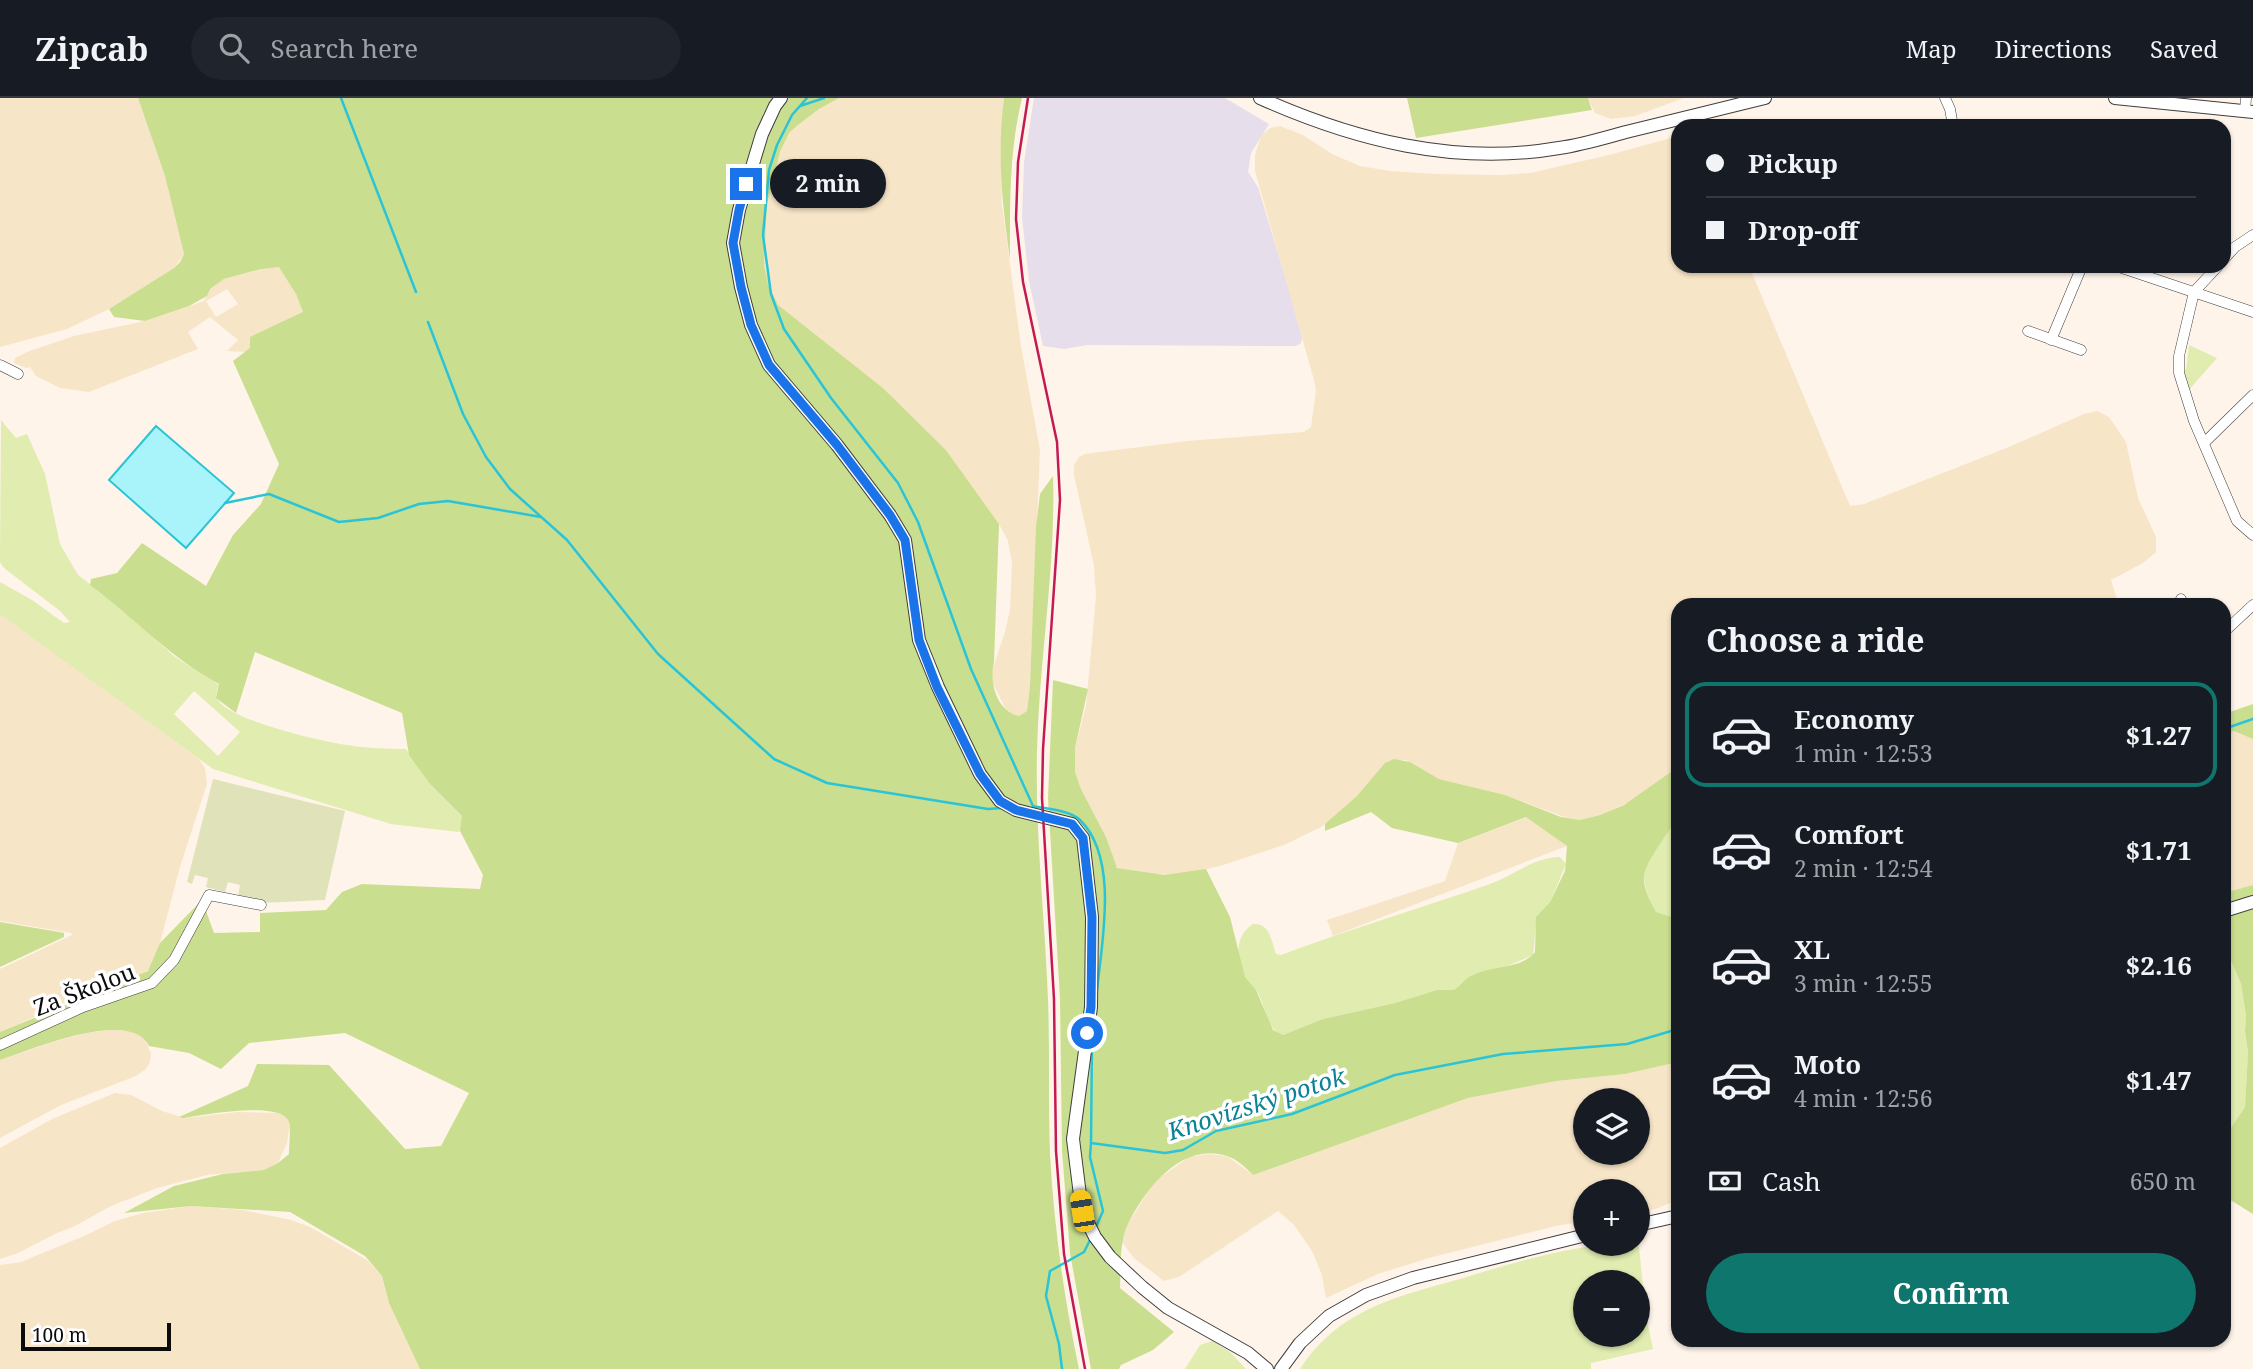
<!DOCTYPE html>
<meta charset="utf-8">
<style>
:root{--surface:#171b24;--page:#20242c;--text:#f1f3f6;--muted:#9ea1a6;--line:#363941;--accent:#0f766e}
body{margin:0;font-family:"Noto Serif",serif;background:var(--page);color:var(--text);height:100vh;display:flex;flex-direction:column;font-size:26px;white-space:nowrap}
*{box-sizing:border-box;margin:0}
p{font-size:23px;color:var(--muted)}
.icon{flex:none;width:38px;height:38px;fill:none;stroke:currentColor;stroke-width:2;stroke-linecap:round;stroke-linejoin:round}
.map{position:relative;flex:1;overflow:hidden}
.drawer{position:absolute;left:1671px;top:500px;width:560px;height:749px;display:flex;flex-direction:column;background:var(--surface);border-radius:21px;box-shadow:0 2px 5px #0004}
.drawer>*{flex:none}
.top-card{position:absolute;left:1671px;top:21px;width:560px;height:154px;border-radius:21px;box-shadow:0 2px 5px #0004;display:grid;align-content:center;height:154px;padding:0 35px;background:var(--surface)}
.tools{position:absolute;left:1573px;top:990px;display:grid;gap:14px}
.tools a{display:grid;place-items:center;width:77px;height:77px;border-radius:50%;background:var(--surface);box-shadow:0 2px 5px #0004;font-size:35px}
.scale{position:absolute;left:21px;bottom:18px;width:150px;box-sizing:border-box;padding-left:7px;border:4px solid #0b0b0b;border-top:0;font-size:19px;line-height:24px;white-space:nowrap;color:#0b0b0b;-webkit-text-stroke:5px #fff;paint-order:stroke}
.end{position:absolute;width:32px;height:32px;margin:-16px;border:9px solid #1a73e8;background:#fff;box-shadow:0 0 0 4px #fff}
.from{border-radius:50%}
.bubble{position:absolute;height:49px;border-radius:24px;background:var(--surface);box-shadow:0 2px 5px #0004;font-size:23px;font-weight:700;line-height:49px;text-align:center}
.car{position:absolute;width:21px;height:42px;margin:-21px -10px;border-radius:9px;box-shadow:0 0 5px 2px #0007;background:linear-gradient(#f5c518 24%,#345 0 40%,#f5c518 0 76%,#345 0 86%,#f5c518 0)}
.top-card b{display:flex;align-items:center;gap:24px;height:66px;font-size:26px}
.top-card b+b{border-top:2px solid var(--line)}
.top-card i{width:18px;height:18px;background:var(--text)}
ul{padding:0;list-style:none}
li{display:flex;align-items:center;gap:21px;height:105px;margin:0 14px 10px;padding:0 21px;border:4px solid transparent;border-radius:21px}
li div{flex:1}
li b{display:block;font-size:26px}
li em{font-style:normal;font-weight:700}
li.current{border-color:var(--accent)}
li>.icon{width:63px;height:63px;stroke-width:1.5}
h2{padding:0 35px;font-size:32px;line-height:84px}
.pay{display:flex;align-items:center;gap:18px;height:77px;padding:0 35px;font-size:26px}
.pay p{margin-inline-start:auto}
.cta{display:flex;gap:14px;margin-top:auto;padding:14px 35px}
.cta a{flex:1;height:80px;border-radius:42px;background:var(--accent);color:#fff;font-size:28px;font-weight:700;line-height:80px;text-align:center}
header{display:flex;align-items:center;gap:42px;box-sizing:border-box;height:98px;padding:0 35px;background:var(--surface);border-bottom:2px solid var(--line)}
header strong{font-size:33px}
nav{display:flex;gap:38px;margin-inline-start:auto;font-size:24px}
.search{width:490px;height:63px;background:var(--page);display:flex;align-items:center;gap:18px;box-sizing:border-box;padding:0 24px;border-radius:38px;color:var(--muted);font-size:26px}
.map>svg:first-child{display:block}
.industrial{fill:#e6deeb}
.farmland{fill:#f7e5c7;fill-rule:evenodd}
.green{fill:#e0ecb0;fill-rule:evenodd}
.forest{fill:#c9de8e}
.cemetery{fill:#e0e2ba}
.water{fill:#a9f4fb;stroke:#2bc4d7;stroke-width:2}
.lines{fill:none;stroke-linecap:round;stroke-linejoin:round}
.stream{stroke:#2bc4d7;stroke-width:2.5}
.minor-casing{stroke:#3e3e3e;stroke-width:11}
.tertiary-casing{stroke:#3e3e3e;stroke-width:14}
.minor{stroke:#fff;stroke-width:10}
.tertiary{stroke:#fff;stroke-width:12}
.rail{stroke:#c41a54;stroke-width:2.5}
.route{stroke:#1a73e8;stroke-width:9}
.labels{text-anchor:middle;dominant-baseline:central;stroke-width:7;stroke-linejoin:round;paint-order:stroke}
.street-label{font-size:23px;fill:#0b0b0b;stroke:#fff}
.water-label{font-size:24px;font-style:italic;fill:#0c8296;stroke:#fff}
</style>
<header>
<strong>Zipcab</strong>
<div class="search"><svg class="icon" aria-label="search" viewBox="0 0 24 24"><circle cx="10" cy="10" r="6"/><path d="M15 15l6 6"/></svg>Search here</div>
<nav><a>Map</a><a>Directions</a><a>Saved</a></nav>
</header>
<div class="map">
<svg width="2253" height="1271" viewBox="0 0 2253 1271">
<rect width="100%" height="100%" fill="#fff4e9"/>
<path class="industrial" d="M1034,0h191l44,26 -18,29 -3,19 10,15 33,109 11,42 -1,5 -5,3 -209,-1 -23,4 -21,-3 -14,-65 -7,-63 2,-56z"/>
<path class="farmland" d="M0,0h138l27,78 19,78 -10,14 -65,41 -42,20 -67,18z
M839,0h165l-3,47 1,60 19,141 19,104 -10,236 -3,25 -8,5 -8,-2 -6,-6 -15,-31 15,-45 5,-22 1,-24 1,-23 -4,-22 -9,-17 -53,-74 -63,-62 -106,-83 -9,-21 -4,-19 3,-60 13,-53 9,-19 9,-8 21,-16z
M1588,0h96l-49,18 -24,3 -16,-6z
M1280,28l23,9 29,19 28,12 30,5 46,3 66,1 28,-2 79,-18 69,-19v130h71l101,240 14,-2 145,-57 75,-33 13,-3 12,6 17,25 12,56 18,39v15l-13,11 -32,17 8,25 -441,1v161l-40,31 -38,17 -20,5 -13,-2 -62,-23 -66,-16 -33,-19 -18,1 -31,35 -22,21 -14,10 -37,18 -64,21 -36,8 -30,1 -34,-6 -5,-4 -9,-28 -25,-48 -6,-17v-24l11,-42 10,-109 -2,-31 -20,-91v-10l5,-8 6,-3 102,-13 117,-9 7,-5 5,-37 -2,-10 -59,-209v-16l6,-19 9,-8z
M269,169h11l16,27 7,18 -15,8 -42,32 -19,-1 11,-11 -28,-23 -22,15 10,17 -109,43 -29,-4 -24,-12 -6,-9 -4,1 -12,-5 1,-5 12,-6 47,-16 71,-15 59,-20 6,-12 14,-10zM227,191l11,15 -22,13 -10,-16z
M0,515l199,146 6,9 2,16 -27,83 -20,76 -10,26 -14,9 -40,12 -96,42v-63l72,-34 -1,-2 -71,-12z
M2234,633l19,8v146l-29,8v-159z
M1527,719l40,29 -234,90 -6,-16 118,-39 13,-38z
M110,932l20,1 14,7 7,15 -1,9 -4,7 -10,7 -75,29 -61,33v-78l56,-19 31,-8z
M1678,964v138l-23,9 -17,3v-20h-52l-1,29 -29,5 -127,32 -51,16 -52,24 -4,-23 -10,-24 -18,-26 -16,-14 -99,66 -15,4 -30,-23 -12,-16 6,-18 26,-42 35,-25 20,-3 18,2 26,19 215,-77 88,-17 69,-7zM1586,1003h52v52h-52z
M115,995l16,2 31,16 23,7 53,-6 40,1 8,4 4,6 -3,20 -9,20 -13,7 -58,5 -50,13 -46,18 -38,21 -16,6 -39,20 -18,6v-111l52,-29z
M191,1108l52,4 48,10 19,7 57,33 15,16 7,27 31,66h-420v-104l21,-3 63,-26 31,-15 28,-8z"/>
<path class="green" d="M2189,247l28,13 -29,33 -4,-21h2z
M1,322l15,18 11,-4 18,40 15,70 18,31 43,33 54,49 44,28c-2,5 -4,10 -1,15 12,20 98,40 122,44 22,4 44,5 66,5l24,35 32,32v9l-3,7 -68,-8 -178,-55 -213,-155v-32l32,18 32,23 6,-1 -10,-11 -56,-43 -4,-6zM194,593l46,41 -22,24 -44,-42z
M1678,721v90l-6,8 -16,-5c-6,-12 -12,-23 -12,-36 1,-13 26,-47 34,-57z
M1560,759l6,7 -16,38 -13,14 -4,39 -30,13 -34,9 -8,10 -7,3h-17l-42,13 -72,16 -40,16c-16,-4 -17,-27 -24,-40 -3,-7 -10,-11 -13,-17 -10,-19 -12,-42 7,-54 17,-1 18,16 23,30l5,1c69,-26 140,-47 209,-71 24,-9 45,-27 70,-27z
M2225,842l4,16 12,28 5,31 -1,16 3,21 -3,55 -21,31z
M1606,1146h31l2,3 7,69 7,33 -62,14v6h-291c13,-21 33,-40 54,-52 32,-19 70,-28 106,-38 48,-15 96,-29 146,-35zM1586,1185h52v52h-52z
M1212,1243l18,11 16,17h-61l15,-24z"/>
<path class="forest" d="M138,0h701l-20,11 -21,16 -9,8 -9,19 -13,53 -3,60 4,19 10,21 105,83 63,62 53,74 -5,138c-5,19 2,49 25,54l8,-5 3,-25 6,-159 4,-33 13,-18c3,92 -14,184 -16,275 -2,84 8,166 11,249 2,51 0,103 2,154 4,73 14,144 29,215h-659l-31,-66 -7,-27 -17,-20 -75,-44 -99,-6 -67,7 50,-27 49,-12 41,-4 14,-7 11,-9c0,-7 2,-27 0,-32 -7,-22 -87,-7 -106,-4l-4,-1 69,-31 9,-22 72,1 76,84 36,-3 28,-53 -124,-60 -96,10 -28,26 -32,-16 -40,-7c-19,-39 -119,4 -149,14v-28l148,-61 12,-28 42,-43 12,33 46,-1v-19l66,-3 16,-18 20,-8 118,5 3,-14 -23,-44 2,-15 -32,-32 -21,-29 -7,-42 -147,-61 -19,61 -20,-15 3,-14c-49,-26 -85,-67 -129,-99l1,-6 26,-6 25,-30 64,43 27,-51 28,-31 18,-40 -46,-103 17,-13v-11l53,-25 -7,-18 -17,-27 -18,2 -37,10 -14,10 -3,7 -18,10 -44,15 -31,-4 -5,-8 65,-41 6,-6 4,-8 -19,-78z
M1004,0h18c-13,53 -12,107 -12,161 -8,-54 -13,-107 -6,-161z
M1407,0h181l4,12 -176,28z
M1053,582l35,9 -13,59v24l6,17 25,48 11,31 47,7 42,-6 24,48 15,60 11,13 17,40 10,5 40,-16 72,-16 42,-13h17c7,-4 10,-11 17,-14 19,-11 50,-6 64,-24l1,-35 14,-15 15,-31 2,-25 -41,-29 -68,26 -66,-15 -21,-16 -46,19v-7l32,-28 28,-33 9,-4 16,3 29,17 66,16 56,22 19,3 20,-5 24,-10 54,-38v52c-8,10 -33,44 -34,57 -1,13 6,24 12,36l16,5 6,-8v153l-53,12 -69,7 -88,17 -215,77c-7,-7 -16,-16 -26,-19 -45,-15 -82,33 -99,68 -9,19 -7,43 -8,64l54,44 -21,18 -32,15 -2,4h-28l-21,-116 -8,-102 -2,-152 -12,-201z
M2253,606v35l-19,-8 -10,3v-20z
M2253,787v329l-29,-18v-58l21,-31 3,-55 -3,-21 1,-16 -5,-31 -12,-28 -5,-16v-47z
M0,824l59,10 5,1v4l-64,30z"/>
<path class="cemetery" d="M213,681l132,32 -20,89 -65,3 -22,-6 2,-12 -12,-3 -3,10 -19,-5 2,-9 -13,-3 -3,9 -5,-2z"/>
<path class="water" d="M156,328l78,67 -48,55 -77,-68z"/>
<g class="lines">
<path class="stream" d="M341,0l75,194
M807,0l-15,17 -15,30 -8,25 -6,65 8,59 13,35 47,69 67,85 20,39 53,147 62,137c13,3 37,4 47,14 39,38 22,121 17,170
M800,8l24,-8
M428,224l35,92 23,43 24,32 57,51 91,114 116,105 53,24 161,26 14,-1
M225,405l44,-9 70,28 39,-4 41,-14 29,-3 93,16
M2224,631l29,-10
M1091,1045l1,-101
M1096,1129l7,-16 -13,-54 1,-14 74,10 18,-3 33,-19 76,-17 103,-39 108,-21 124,-10 51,-15
M1062,1271l-3,-25 -13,-48 4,-25 34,-19 6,-12"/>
<defs>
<path id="minor" d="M1945,0l5,11 3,17
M2245,13l1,-13
M2224,161l11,-12 18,-12
M2116,168l137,46
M2218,168l-24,26 -15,64v17l15,48 43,100 16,14
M2028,233l53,19
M2051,242l31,-74
M0,267l18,9
M2204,345l49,-48
M2181,501l2,7
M2224,534l29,-27
M0,947l83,-38 69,-24 22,-23 35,-65 52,10"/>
<path id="tertiary" d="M781,0l-6,8 -13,28 -23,76 -6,33 8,44 10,38 18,40 68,80 53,70 15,25 14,100 19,47 42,87 20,27 16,9 56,14 11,14 9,79 -1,90 -18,132 9,72 13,26 15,20 32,30 26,21 80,45 19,16
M1260,0c94,42 195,68 299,50 22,-3 45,-10 67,-16 46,-11 93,-23 139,-34
M2115,0l138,14
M2224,813l29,-9
M1638,1127l40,-9
M1281,1271l19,-26 29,-27 37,-21 47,-17 173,-43"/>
</defs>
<use href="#minor" class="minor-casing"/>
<use href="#tertiary" class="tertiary-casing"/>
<use href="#minor" class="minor"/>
<use href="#tertiary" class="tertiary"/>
<path class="rail" d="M1028,0l-10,64 -2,57 7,63 34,160 3,58 -17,249 -1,49 12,201 2,152 8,103 21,115"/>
</g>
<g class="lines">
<path class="route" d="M746,86l-7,26 -6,33 8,44 10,38 18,40 68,80 53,70 15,25 14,100 18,47 43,87 20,27 16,9 56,14 11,14 9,79 -1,90 -4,26"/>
</g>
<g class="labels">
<g class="street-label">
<text transform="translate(84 891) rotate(-21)">Za Školou</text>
</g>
<g class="water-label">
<text transform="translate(1256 1005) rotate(-18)">Knovízský potok</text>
</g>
</g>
</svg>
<div class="tools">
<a><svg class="icon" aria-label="layers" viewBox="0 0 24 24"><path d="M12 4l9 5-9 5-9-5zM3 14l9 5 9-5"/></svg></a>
<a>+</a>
<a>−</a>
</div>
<div class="scale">100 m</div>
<i class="end from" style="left:1087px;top:935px"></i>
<i class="end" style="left:746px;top:86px"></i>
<div class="bubble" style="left:770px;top:61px;width:116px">2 min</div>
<i class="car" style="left:1082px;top:1113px;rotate:351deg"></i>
<div class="top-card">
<b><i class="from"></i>Pickup</b>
<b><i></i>Drop-off</b>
</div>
<section class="drawer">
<h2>Choose a ride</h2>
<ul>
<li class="current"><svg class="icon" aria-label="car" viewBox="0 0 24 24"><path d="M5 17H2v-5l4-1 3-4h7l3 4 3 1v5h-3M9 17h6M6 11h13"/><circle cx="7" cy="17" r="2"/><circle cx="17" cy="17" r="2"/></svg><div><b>Economy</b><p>1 min · 12:53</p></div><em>$1.27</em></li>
<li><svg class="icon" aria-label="car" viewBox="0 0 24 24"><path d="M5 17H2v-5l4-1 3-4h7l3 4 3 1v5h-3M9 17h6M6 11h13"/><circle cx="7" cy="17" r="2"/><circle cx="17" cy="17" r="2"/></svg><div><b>Comfort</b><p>2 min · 12:54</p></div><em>$1.71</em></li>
<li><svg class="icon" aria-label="car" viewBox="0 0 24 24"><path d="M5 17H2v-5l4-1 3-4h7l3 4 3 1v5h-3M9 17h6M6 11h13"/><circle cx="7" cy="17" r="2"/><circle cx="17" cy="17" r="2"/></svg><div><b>XL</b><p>3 min · 12:55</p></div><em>$2.16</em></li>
<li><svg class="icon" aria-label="car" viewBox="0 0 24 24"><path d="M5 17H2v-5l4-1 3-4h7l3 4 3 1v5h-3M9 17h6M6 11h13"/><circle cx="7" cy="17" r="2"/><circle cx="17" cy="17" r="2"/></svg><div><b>Moto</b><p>4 min · 12:56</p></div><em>$1.47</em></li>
</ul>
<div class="pay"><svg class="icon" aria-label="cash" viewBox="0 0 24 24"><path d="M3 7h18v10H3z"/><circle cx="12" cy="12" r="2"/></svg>Cash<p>650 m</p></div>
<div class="cta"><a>Confirm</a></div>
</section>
</div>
